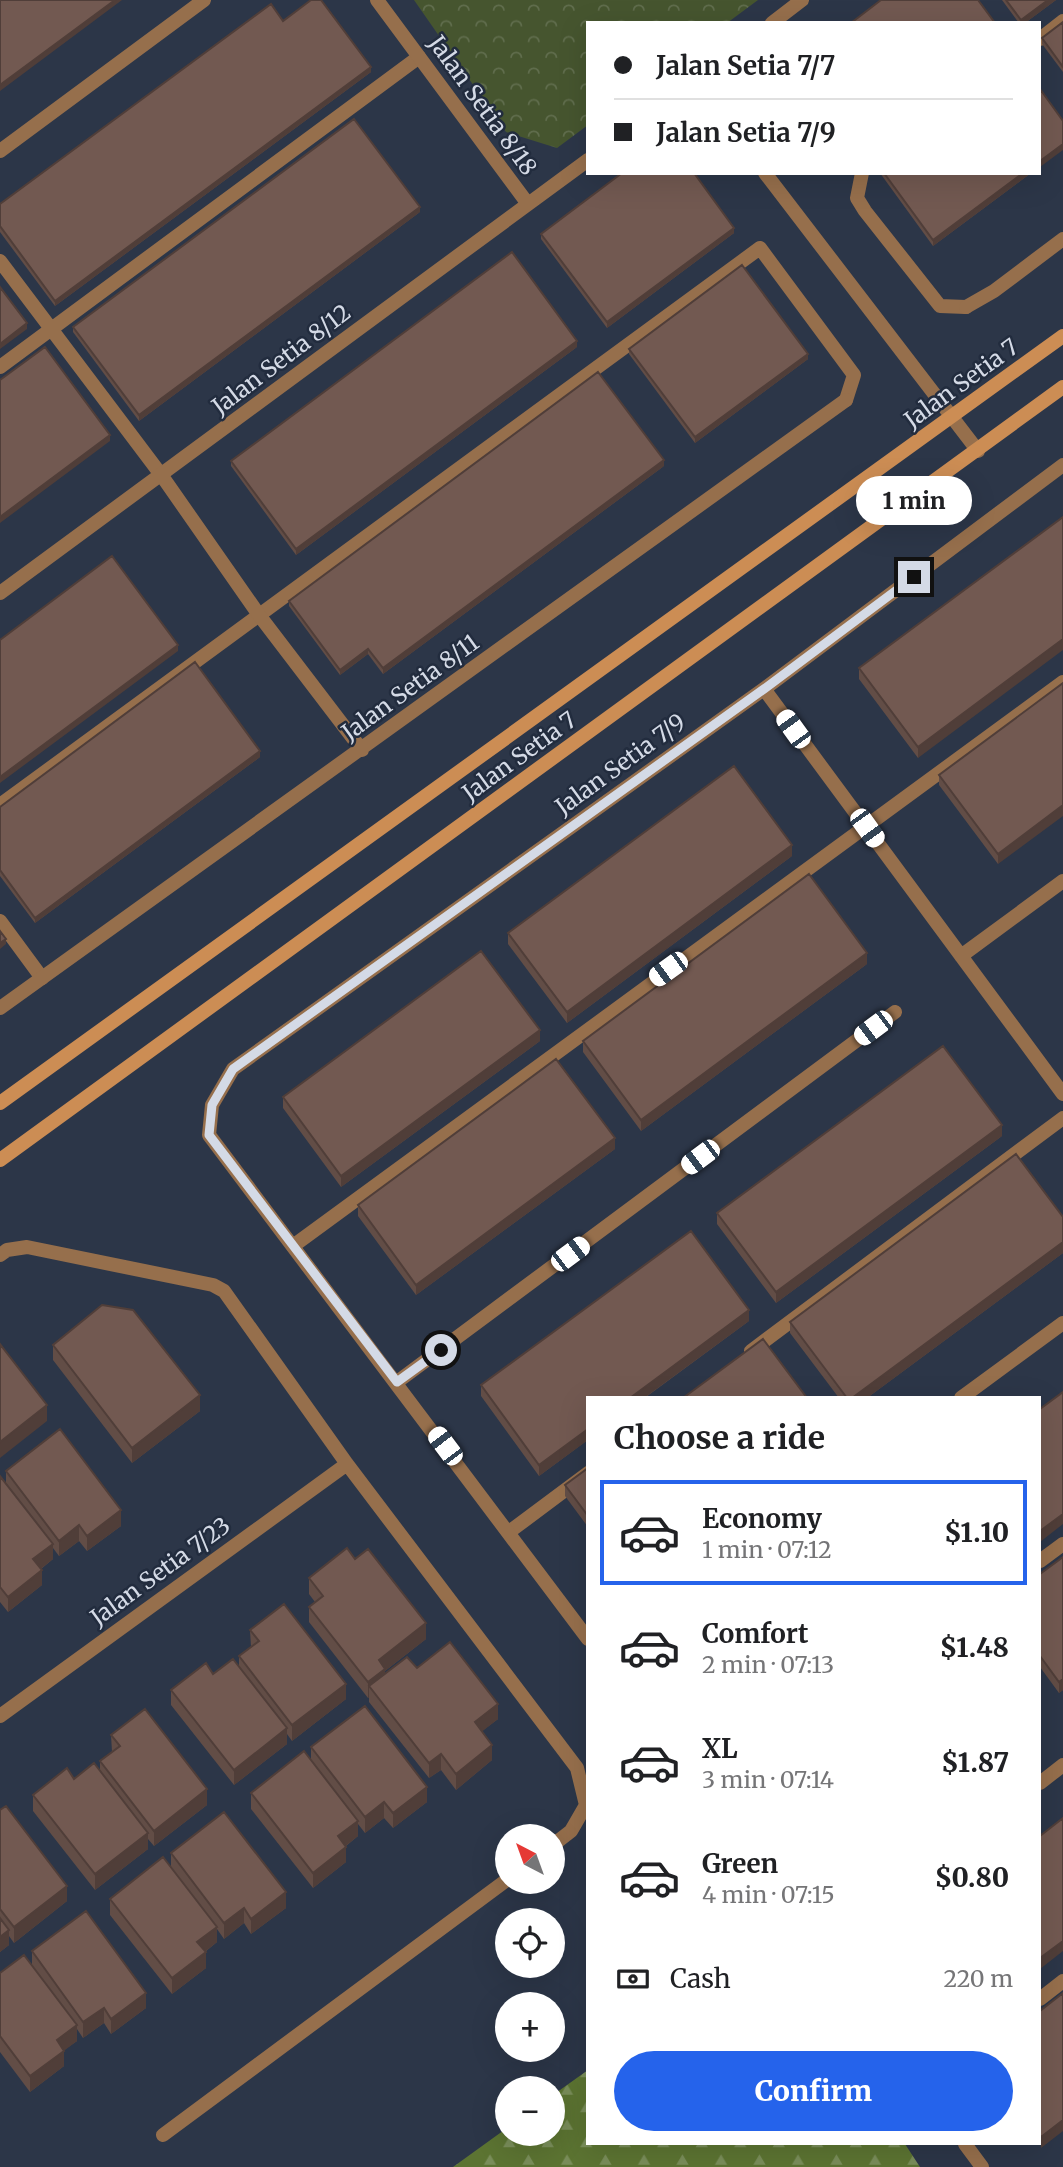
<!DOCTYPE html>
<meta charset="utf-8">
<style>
:root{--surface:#fff;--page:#f2f2f2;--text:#202124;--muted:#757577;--line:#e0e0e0;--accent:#2563eb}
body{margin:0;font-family:Merriweather,serif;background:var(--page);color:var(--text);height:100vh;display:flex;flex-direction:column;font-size:26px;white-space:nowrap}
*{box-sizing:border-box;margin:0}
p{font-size:23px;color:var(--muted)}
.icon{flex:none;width:38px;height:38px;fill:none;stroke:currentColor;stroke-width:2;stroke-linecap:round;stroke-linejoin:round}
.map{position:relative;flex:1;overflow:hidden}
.drawer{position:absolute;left:586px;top:1396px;width:455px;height:749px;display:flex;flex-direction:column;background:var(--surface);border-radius:0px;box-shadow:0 7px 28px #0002}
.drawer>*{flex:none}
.top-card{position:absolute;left:586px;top:21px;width:455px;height:154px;border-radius:0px;box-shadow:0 7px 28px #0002;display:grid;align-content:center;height:154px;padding:0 28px;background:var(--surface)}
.needle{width:46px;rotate:319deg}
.controls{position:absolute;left:495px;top:1824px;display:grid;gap:14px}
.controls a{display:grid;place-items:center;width:70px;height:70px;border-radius:50%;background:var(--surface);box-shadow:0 7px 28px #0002;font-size:35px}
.end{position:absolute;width:32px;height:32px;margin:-16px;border:9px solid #d4dae6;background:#111;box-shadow:0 0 0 4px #111}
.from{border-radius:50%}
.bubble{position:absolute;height:49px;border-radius:24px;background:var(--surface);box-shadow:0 7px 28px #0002;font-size:23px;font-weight:800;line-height:49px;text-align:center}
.car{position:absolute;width:21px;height:42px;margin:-21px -10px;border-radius:9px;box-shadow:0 0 5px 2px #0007;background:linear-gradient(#fff 24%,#345 0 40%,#fff 0 76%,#345 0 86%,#fff 0)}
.top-card b{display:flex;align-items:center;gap:24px;height:66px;font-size:26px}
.top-card b+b{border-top:2px solid var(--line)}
.top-card i{width:18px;height:18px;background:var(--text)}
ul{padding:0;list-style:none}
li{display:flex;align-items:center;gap:21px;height:105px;margin:0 14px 10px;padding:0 14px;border:4px solid transparent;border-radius:0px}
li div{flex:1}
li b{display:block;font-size:26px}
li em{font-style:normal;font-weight:800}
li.on{border-color:var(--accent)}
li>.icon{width:63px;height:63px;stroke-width:1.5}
h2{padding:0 28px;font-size:32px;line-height:84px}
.pay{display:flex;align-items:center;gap:18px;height:77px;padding:0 28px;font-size:26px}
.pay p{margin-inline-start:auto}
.button{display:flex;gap:14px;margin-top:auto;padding:14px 28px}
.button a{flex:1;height:80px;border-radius:42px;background:var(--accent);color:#fff;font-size:28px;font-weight:800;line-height:80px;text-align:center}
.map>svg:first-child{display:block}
.forest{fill:url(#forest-firs)}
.park{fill:url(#park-crowns)}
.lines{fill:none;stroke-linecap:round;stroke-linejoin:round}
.lane{stroke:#966f4c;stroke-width:14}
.street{stroke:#966f4c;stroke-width:14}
.secondary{stroke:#cc8d54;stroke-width:14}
.wall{fill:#624d46}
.shaded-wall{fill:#503e39}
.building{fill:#725951;stroke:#503e39;stroke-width:2}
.route{stroke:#d4dae6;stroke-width:9}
.labels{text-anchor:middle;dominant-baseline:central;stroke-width:5;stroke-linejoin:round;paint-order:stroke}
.street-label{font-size:23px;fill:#d4dae6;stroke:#222c3e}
</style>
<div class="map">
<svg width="1063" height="2167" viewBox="0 0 1063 2167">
<defs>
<pattern id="forest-firs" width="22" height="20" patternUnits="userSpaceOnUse" patternTransform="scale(1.75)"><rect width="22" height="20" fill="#5c7432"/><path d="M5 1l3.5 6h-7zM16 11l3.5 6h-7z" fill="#7a8e5a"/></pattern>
<pattern id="park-crowns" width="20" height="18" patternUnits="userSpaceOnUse" patternTransform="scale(1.75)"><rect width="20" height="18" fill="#46552f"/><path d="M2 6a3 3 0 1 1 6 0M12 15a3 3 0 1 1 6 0" fill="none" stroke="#606d4d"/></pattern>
</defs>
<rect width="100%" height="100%" fill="#2c3648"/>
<path class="forest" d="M588,2070v74h317l15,23h-467l54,-39 1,5h45v-38z"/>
<path class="park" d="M414,0h344l-31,23h-139v102l-31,23 -51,-16z"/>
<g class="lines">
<path class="lane" d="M1040,39l23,-18
M862,173l-5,25 8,13 75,95 26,1
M0,261l162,215
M0,367l419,-310
M0,805l760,-557 94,127 -8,25
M0,921l42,57
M293,1246l770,-564
M751,1351l312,-233
M509,1532l79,-59
M1040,1561l23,-17
M1040,1999l23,-18"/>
<path class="street" d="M377,0l151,204
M772,23l30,-23
M0,151l204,-151
M765,173l213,278
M966,307l28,-16 69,-52
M162,476l97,139 103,135
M0,593l588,-433
M764,689l299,405
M961,956l102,-75
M0,1008l846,-608
M0,1255l7,-5 20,-3 186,38 11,6 123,173 230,304 9,37 -15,26 -18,14
M397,1382l498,-370
M961,1398l102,-75
M588,1639l-379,-504 3,-30 21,-36 531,-380 299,-224
M0,1716l347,-252
M1040,1783l23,-18
M163,2135l345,-256
M965,2144l17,23"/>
<path class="secondary" d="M0,1103l1063,-767
M0,1160l1063,-773"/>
</g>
<path class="wall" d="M1002,0h54l-31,23h-6z
M283,21l88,51 -316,234 -55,-74v-28z
M1063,22v50l-21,-28v-6z
M880,173h151l-98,73z
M420,212l-281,209 -66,-89v-5z
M734,233l-127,95 -66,-89v-5z
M577,347l-281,208 -65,-89v-5z
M629,349l179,10 -113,84 -66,-89z
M664,466l-281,208 -15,-20 -28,21 -51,-69v-5z
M1063,517l-145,241 -59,-79v-11z
M1063,683l-65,181 -59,-79v-10z
M260,757l-225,166 -35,-47v-69z
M792,856l-225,167 -59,-79v-11z
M867,964l-226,167 -58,-79v-11z
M540,1041l-199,146 -58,-79v-11z
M1002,1136l-226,167 -59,-79v-11z
M615,1149l-199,146 -58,-79v-11z
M1063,1217v36l-196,145h-28l-49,-65v-11z
M749,1321l-210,155 -58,-80v-11z
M53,1345l147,66 -68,52 -79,-103z
M588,1468v59l-23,-31v-11z
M6,1471l115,55 -34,25 -8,-10 -20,15 -6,-8v11l-12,10 1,16 -34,27 -8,-10v-126l6,8z
M1063,1557v133l-4,3 -19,-26v-93z
M355,1559l71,80 -41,32v3l32,-6 81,51 -16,12 10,29 -36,30 -15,-20 -12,8 -60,-76v-5l-1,1 -59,-76v-15l6,-5 -6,-8v-16z
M250,1630l96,69 -54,42 -5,-7v10l-53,41 -63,-80v-15l42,-16 26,-7v-11l12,-9z
M111,1735l96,70 -53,41 -6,-7v10l-53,41 -62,-79v-16l67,-24v-10l12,-9z
M311,1747l116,55 -34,26 -9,-10 -19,15 -7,-9v12l-12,10v16l-33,26 -62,-79v-16l60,-32z
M0,1810l67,91 -53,42 -5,-7v9l-9,7z
M171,1853l115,55 -35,26 -7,-11 -20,16 -7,-10v13l-12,10 1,16 -34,26 -62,-79v-16l61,-31z
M32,1951l114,57 -35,26 -7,-11 -21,15 -6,-9v12l-13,9v16l-34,26 -30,-40v-79l32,-8z"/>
<path class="shaded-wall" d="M115,0h7l-122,91v-6z
M1048,0h8l-31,23h-4v-3z
M371,67v5l-316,234v-5z
M1063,144v6l-23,17v-6z
M1023,173h8l-98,73v-6z
M420,207v5l-281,209v-6z
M734,228v5l-127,95v-6z
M27,323v6l-27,20v-5z
M577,341v6l-281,208v-6z
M808,354v5l-113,84v-6z
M110,435v6l-110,82v-6z
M664,460v6l-281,208v-6z
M1063,639v11l-145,108v-11z
M178,645v6l-178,132v-6z
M368,649v5l-28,21v-5z
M260,751v6l-225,166v-5z
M1063,805v11l-65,48v-10z
M792,845v11l-225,167v-11z
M6,939v5l-6,5v-6z
M867,953v11l-226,167v-11z
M540,1030v11l-199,146v-11z
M1002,1125v11l-226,167v-11z
M615,1138v11l-199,146v-10z
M1063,1242v11l-196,145h-15z
M749,1310v11l-105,77h-14z
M200,1395v16l-68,52v-15z
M47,1405v16l-47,37v-16z
M588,1429v11l-49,36v-11z
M121,1510v16l-34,25v-15z
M1063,1514v10l-23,18v-11z
M79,1525v16l-20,15v-15z
M53,1544v15l-20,16v-16z
M42,1570v15l-34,27v-15z
M426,1623v16l-41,32v13l-16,2v11l-1,1v-16l11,-22z
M1063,1679v11l-4,3v-11z
M346,1684v15l-54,42v-16z
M498,1704v15l-23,18v-15z
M287,1728v16l-53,41v-15z
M492,1745v15l-36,30v-16z
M441,1754v16l-12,8v-15z
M427,1787v15l-34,26v-15z
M207,1789v16l-53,41v-15z
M384,1802v16l-19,15v-16z
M358,1821v15l-20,16v-16z
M148,1833v16l-53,41v-16z
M346,1847v15l-33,26v-15z
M67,1886v15l-53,42v-16z
M286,1892v16l-35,26v-15z
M244,1908v15l-20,16v-16z
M217,1927v15l-20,16v-16z
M9,1930v15l-9,7v-15z
M1063,1941v10l-23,18v-11z
M206,1952v16l-34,26v-16z
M146,1993v15l-35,26v-15z
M104,2008v15l-21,15v-16z
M77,2025v16l-20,15v-16z
M64,2051v15l-34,26v-16z
M1063,2120v11l-22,17v-11z"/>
<path class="building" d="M0,0h115l-115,85z
M311,0h10l50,67 -316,234 -55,-75v-22l271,-200 12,17z
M881,0h97l17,23h-144z
M1006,0h42l-27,20z
M1063,22v45l-21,-29z
M1040,89l23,32v23l-23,17z
M354,119l66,88 -281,208 -66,-88z
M622,173h72l40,55 -127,94 -66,-88z
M884,173h139l-90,67z
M512,252l65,89 -281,208 -65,-88z
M742,265l66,89 -113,83 -66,-88z
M0,287l27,36 -27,21z
M45,347l65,88 -110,82v-137z
M598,372l66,88 -281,208 -15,-19 -28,21 -51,-69z
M1063,517v122l-145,108 -59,-79z
M112,556l66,89 -178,132v-137z
M195,662l65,89 -225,167 -35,-48v-63z
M1063,683v122l-65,49 -59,-79z
M734,766l58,79 -225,167 -59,-79z
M809,874l58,79 -226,167 -58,-79z
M0,931l6,8 -6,4z
M481,951l59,79 -199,146 -58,-79z
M943,1046l59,79 -226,167 -59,-79z
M556,1059l59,79 -199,147 -58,-80z
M1016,1154l47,63v25l-211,156h-5l-57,-76z
M691,1231l58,79 -119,88h-42v31l-49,36 -58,-80z
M102,1305l31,5 67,85 -68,53 -79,-103z
M763,1339l44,59h-124z
M0,1344l47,61 -47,37z
M1063,1392v122l-23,17v-122z
M60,1429l61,81 -34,26 -8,-11 -20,16 -53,-70z
M588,1468v48l-23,-31z
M0,1476l53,68 -20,15 9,11 -34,27 -8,-10z
M347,1548l8,11 13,-10 58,74 -47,37 6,9 -17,13 -59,-75 14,-11 -14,-18z
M1063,1557v122l-4,3 -19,-26v-82z
M284,1604l62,80 -54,41 -53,-69 20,-15 -9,-11z
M450,1642l48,62 -23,18 17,23 -36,29 -15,-20 -12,9 -60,-77 38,-29 10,11z
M233,1659l54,69 -53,42 -63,-80 35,-27 7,11z
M365,1706l62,81 -34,26 -9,-11 -19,15 -54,-70z
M145,1709l62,80 -53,42 -54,-70 20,-15 -9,-11z
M304,1751l54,70 -20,15 8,11 -33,26 -62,-80z
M94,1763l54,70 -53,41 -62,-79 34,-27 7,11z
M6,1806l61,80 -53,41 -14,-18v-99z
M224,1812l62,80 -35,27 -7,-11 -20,15 -53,-70z
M1063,1818v123l-23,17v-122z
M163,1857l54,70 -20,15 9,10 -34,26 -62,-79z
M86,1911l60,82 -35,26 -7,-11 -21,14 -51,-71z
M0,1918l9,12 -9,7z
M24,1955l53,70 -20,15 7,11 -34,25 -30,-40v-63z
M1063,1993v127l-22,17 -1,-2v-124z"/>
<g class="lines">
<path class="route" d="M441,1350l-44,32 -188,-247 3,-30 21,-36 531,-380 150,-112"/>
</g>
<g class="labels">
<g class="street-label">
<text transform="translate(483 105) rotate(54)">Jalan Setia 8/18</text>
<text transform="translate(281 359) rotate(-37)">Jalan Setia 8/12</text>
<text transform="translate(961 383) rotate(-36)">Jalan Setia 7</text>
<text transform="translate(410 687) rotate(-36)">Jalan Setia 8/11</text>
<text transform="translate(519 756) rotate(-36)">Jalan Setia 7</text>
<text transform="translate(620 764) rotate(-36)">Jalan Setia 7/9</text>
<text transform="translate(160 1571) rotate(-36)">Jalan Setia 7/23</text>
</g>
</g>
</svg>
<div class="controls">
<a><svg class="needle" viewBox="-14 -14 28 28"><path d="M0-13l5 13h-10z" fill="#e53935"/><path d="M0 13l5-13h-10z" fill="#757577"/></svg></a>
<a><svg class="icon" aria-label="locate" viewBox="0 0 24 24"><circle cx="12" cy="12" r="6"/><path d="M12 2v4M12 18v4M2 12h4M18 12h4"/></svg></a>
<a>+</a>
<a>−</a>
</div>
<i class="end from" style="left:441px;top:1350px"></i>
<i class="end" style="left:914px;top:577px"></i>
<div class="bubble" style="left:856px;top:476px;width:116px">1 min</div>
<i class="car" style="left:793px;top:729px;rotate:324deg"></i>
<i class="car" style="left:867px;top:828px;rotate:144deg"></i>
<i class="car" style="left:668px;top:969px;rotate:234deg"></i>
<i class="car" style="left:873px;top:1028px;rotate:233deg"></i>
<i class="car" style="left:700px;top:1157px;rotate:233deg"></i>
<i class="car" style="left:570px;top:1254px;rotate:53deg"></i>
<i class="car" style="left:445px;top:1446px;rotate:323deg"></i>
<div class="top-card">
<b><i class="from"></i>Jalan Setia 7/7</b>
<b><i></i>Jalan Setia 7/9</b>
</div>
<section class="drawer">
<h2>Choose a ride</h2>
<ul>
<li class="on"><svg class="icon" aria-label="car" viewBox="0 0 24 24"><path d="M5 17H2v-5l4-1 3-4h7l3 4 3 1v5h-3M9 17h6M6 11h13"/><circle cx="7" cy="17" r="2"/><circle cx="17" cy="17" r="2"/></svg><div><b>Economy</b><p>1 min · 07:12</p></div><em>$1.10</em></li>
<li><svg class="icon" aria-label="car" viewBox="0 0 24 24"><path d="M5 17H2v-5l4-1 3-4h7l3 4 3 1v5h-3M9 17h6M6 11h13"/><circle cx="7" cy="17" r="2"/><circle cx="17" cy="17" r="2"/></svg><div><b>Comfort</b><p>2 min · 07:13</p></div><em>$1.48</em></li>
<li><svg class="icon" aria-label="car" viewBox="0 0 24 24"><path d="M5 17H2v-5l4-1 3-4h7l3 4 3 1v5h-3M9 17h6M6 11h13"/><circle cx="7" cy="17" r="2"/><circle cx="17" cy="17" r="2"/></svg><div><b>XL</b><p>3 min · 07:14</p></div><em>$1.87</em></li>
<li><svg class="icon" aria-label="car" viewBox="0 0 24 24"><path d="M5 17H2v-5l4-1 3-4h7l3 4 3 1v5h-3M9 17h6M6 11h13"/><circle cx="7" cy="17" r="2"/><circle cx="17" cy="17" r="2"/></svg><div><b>Green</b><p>4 min · 07:15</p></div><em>$0.80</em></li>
</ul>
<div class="pay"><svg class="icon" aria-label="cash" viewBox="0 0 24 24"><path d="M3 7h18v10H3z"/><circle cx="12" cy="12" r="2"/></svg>Cash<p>220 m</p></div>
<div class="button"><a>Confirm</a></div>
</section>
</div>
